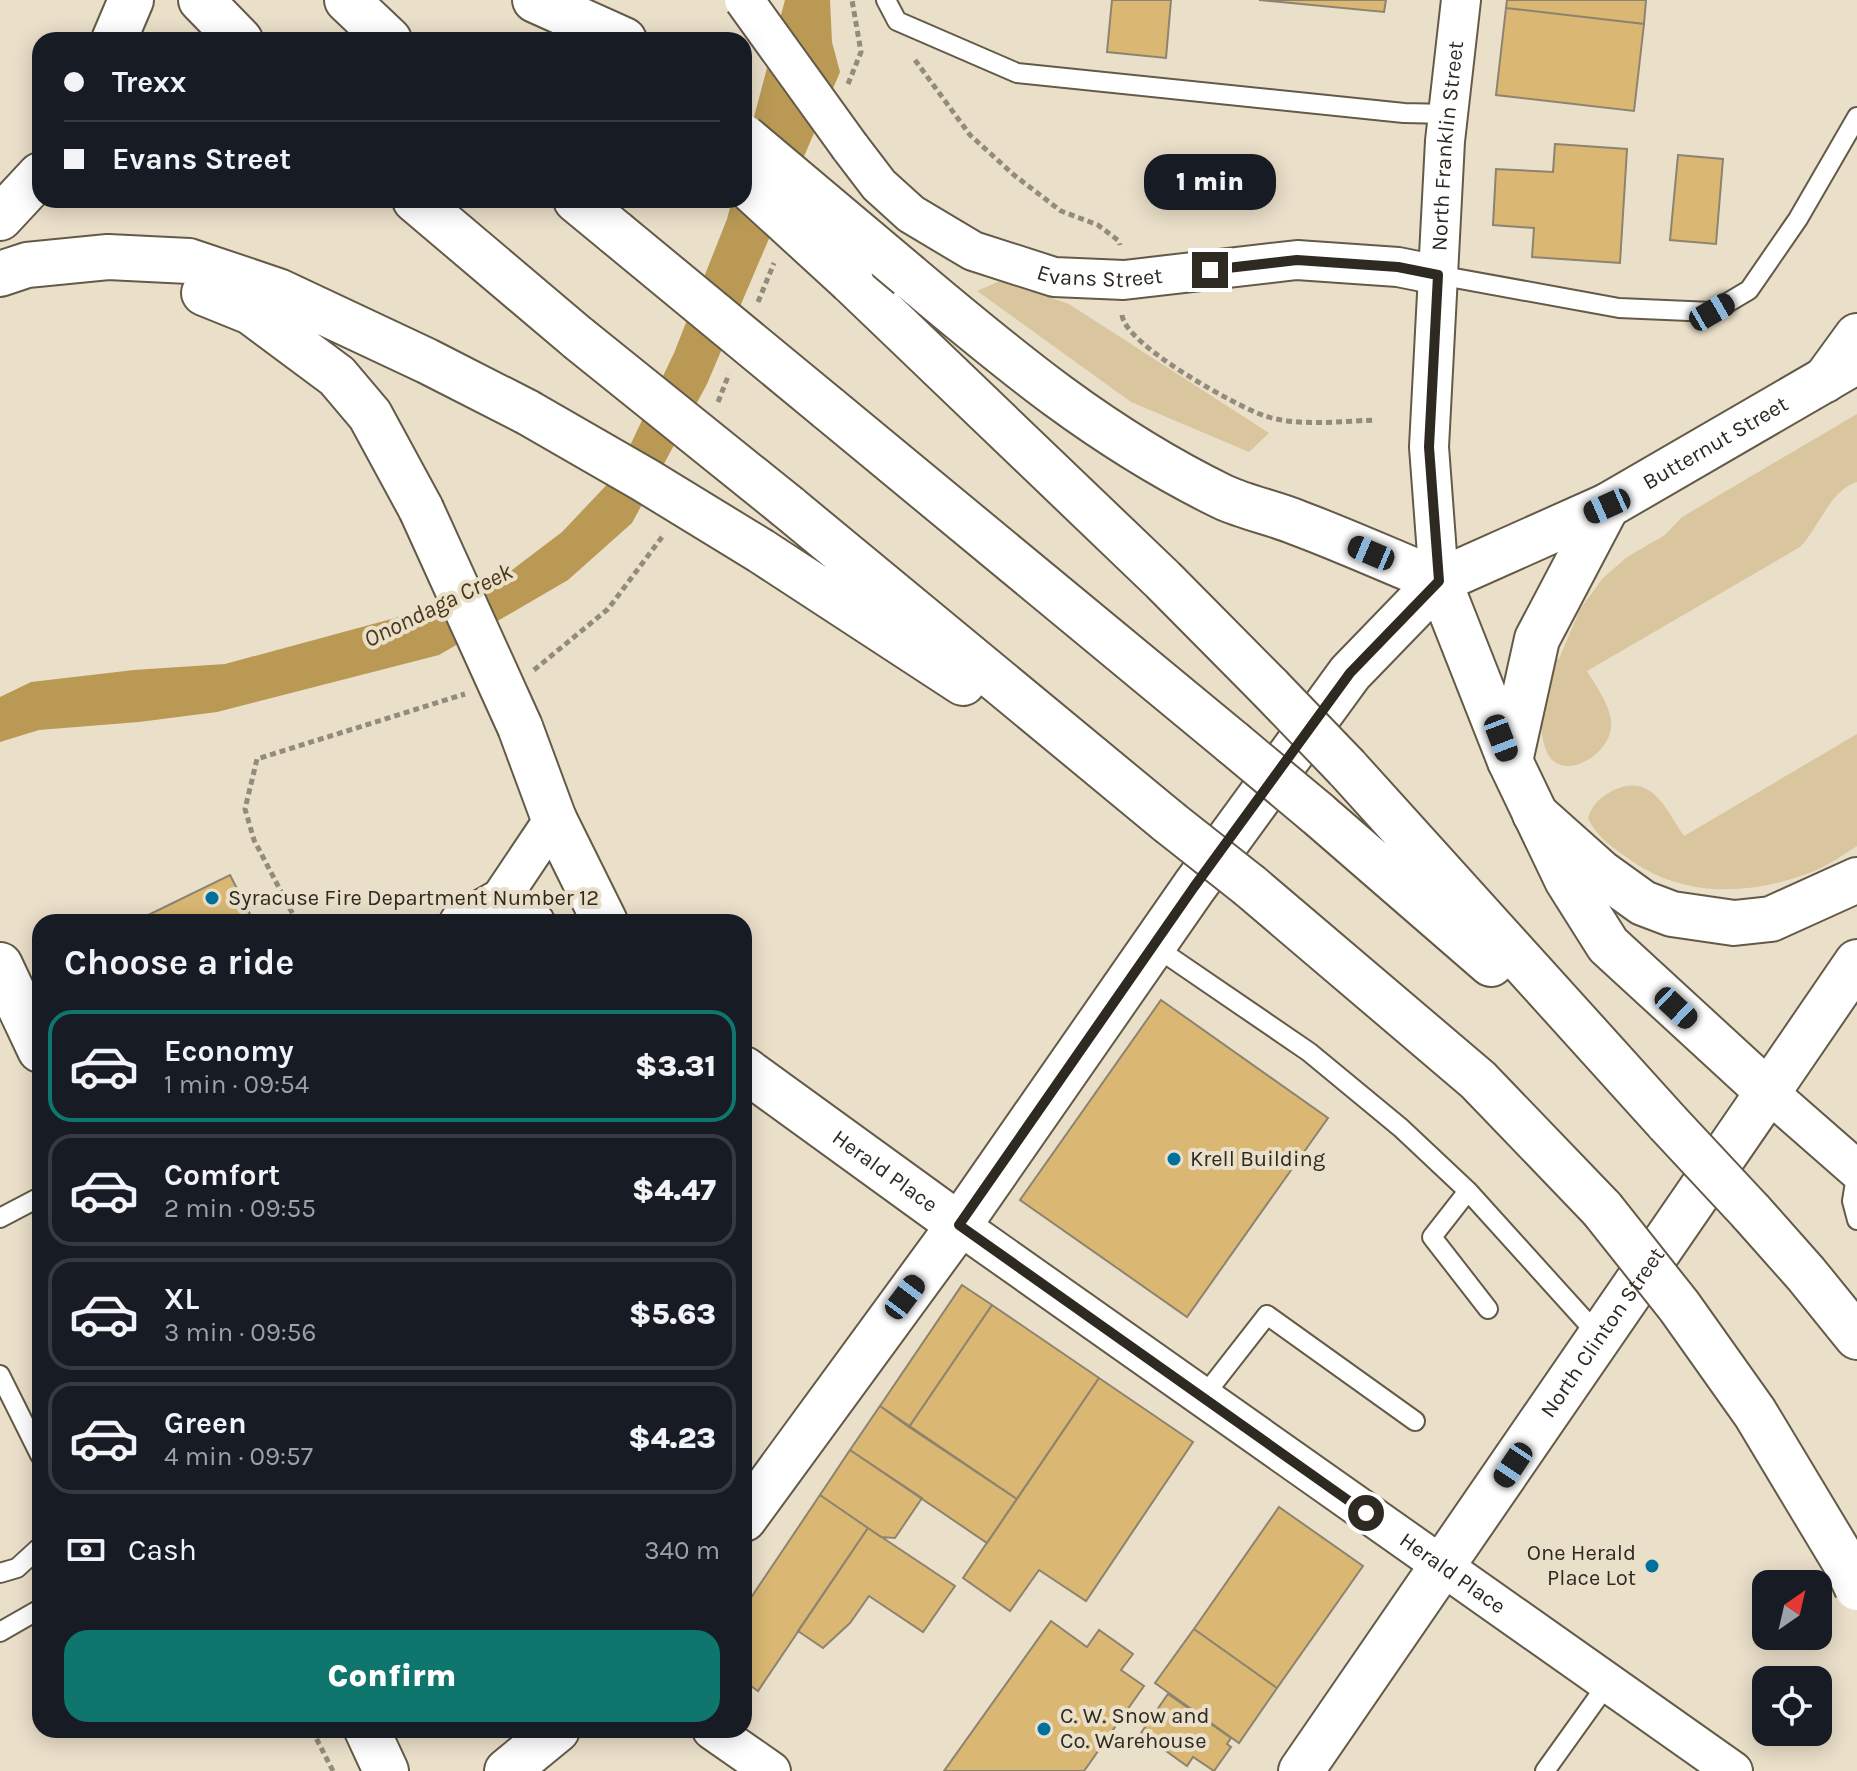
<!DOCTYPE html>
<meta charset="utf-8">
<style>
:root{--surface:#171b24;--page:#20242c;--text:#f1f3f6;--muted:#9ea1a6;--line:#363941;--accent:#0f766e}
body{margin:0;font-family:Karla,sans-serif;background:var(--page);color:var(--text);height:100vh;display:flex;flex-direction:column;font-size:30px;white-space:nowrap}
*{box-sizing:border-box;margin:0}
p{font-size:26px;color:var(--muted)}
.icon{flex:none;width:44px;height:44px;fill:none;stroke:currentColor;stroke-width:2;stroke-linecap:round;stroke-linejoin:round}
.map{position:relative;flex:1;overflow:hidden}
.sheet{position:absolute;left:32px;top:914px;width:720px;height:824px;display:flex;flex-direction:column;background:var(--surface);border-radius:24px;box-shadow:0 4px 20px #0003}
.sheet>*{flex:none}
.guide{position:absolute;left:32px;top:32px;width:720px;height:176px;border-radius:24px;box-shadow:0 4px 20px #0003;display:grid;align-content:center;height:176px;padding:0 32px;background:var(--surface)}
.needle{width:52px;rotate:34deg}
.controls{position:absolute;left:1752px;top:1570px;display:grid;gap:16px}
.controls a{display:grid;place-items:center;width:80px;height:80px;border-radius:16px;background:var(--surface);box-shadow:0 4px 20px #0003;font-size:40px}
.end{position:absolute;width:36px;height:36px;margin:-18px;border:10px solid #2e2a22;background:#fff;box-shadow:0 0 0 4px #fff}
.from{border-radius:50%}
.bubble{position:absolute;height:56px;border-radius:24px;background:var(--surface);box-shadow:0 4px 20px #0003;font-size:26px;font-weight:800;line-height:56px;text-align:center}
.car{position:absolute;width:24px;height:48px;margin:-24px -12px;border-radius:10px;box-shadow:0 0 6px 2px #0007;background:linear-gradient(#222 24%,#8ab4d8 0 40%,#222 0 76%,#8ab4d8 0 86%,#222 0)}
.guide b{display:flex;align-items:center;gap:28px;height:76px;font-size:30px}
.guide b+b{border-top:2px solid var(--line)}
.guide i{width:20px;height:20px;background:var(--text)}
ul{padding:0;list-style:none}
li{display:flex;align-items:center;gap:24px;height:112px;margin:0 16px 12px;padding:0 16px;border:4px solid var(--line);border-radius:24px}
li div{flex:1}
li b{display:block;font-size:30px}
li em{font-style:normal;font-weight:800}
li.current{border-color:var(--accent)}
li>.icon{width:72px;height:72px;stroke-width:1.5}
h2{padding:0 32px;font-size:36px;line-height:96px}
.pay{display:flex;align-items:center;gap:20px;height:88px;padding:0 32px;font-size:30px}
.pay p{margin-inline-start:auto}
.action{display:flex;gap:16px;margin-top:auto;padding:16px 32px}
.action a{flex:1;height:92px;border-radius:24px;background:var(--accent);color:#fff;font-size:32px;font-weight:800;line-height:92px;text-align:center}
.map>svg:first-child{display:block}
.green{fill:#dac69e}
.water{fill:#ba9955}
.building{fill:#dab873;stroke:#8d836f;stroke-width:2}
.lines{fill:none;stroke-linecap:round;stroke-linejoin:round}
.lane-casing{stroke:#635a47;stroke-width:22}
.street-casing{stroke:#635a47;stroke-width:42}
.secondary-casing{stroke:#635a47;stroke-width:48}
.primary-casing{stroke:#635a47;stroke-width:48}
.highway-casing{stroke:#635a47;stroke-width:48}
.path{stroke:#938b7b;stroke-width:5;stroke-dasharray:6 4;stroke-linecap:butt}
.lane{stroke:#fff;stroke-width:18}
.street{stroke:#fff;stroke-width:38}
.secondary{stroke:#fff;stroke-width:44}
.primary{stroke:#fff;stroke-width:44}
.highway{stroke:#fff;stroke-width:44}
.street-bridge-casing{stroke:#635a47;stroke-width:42;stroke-linecap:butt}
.highway-bridge-casing{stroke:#635a47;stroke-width:48;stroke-linecap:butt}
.street-bridge{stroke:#fff;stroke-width:38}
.highway-bridge{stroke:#fff;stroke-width:44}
.route{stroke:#2e2a22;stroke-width:10}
.poi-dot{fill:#00709c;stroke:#eadfc9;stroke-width:3}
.labels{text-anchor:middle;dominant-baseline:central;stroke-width:8;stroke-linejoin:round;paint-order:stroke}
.street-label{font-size:22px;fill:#2e2a22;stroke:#eadfc9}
.poi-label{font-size:22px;fill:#2e2a22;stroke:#eadfc9;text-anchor:start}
.water-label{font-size:24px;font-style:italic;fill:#473819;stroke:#eadfc9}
</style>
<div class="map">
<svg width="1857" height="1771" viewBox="0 0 1857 1771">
<rect width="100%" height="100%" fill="#eadfc9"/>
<path class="green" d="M1000,281l69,23 200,129 -20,19 -118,-50 -154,-111z
M1857,414v68c-27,8 -38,46 -57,65l-213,124c9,15 22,32 24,50 4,31 -45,61 -62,35 -14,-22 -7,-74 -3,-98l13,1 21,-50 23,-31 24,-21 38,-22 17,-18z
M1857,734v112c-14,9 -28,19 -43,25 -59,24 -128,28 -182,-10 -18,-13 -35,-23 -44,-43 5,-14 11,-20 24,-27 40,-20 54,19 72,45z"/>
<path class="water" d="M785,0h45l2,42 8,30 -133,312 -75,139 -64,57 -129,75 -222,57 -78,10 -100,8 -39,12v-45l31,-15 103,-12 91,-6 170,-46 105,-39 62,-47 54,-57 58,-122 53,-134z"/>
<path class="building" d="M1112,0h59l-5,58 -59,-6z
M1259,0h127l-2,12z
M1507,0h139l-2,24 -138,-16z
M1506,8l138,16 -10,87 -138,-16z
M1555,144l72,5 -7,114 -88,-6 2,-29 -41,-3 3,-56 57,3z
M1678,155l45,4 -7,85 -46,-4z
M230,875l24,47h-120z
M1161,1000l167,118 -141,199 -167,-117z
M962,1285l30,20 -83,122 -29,-21z
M992,1305l107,73 -82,121 -108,-72z
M1099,1378l94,64 -107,159 -47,-31 -29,41 -47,-33z
M880,1406l137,93 -30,44 -137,-93z
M850,1450l72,48 -27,40 -14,-1 -61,-42z
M820,1495l48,33 -110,163 -14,-10v-73z
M1279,1507l84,59 -86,122 -83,-59z
M868,1528l87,58 -32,46 -54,-36 -19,27 -27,25 -25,-17z
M1051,1621l36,26 12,-17 34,24 -12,16 23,16 -60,85h-140z
M1194,1629l83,59 -38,55 -84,-60z
M1168,1694l63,44 -4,6 4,3 -17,24 -21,-14 -6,9 -46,-33z"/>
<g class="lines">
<defs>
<path id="lane" d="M886,0l11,21 120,52 387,40 44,1
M1438,275l181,33 93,4 37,-22 49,-71 59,-102
M1154,946l155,106 92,76 67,63
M1857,1170l-5,31 5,19
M0,1218l40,-21
M1488,1309l-56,-72 36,-46 132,146
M0,1375l40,80
M1203,1397l64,-82 148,106
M0,1573l17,-5 23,-21
M0,1632l40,-23
M1545,1771l63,-88"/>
<g id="street">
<path id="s1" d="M850,147l29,38 32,29 62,37 81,26 70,3 173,-20 101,7 40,8"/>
<path id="s2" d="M1439,581l-10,-134 16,-306 16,-141"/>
<path d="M501,898l34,24"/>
<path d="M459,922l42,-24 53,-79"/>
<path d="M1768,1092l89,78"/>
<path id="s3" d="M959,1225l774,546"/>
<path d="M712,1730l59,41"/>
</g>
<g id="secondary">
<path d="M1510,761l27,-122 70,-133"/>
<path id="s4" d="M1301,1771l467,-679 -160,-147 -41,-65 -57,-119 -71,-180"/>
</g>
<g id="primary">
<path d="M554,819l51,103"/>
<path d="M0,965l40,85"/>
<path id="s5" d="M744,1069l215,156"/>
<path id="s6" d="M744,1519l215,-294 235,-338 156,-214 89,-92 168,-75 250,-145"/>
<path d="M367,1730l19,41"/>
<path d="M507,1771l50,-41"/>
</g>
<path id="highway" d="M201,0l39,40
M347,0l42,40
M535,0l89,40
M114,40l17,-40
M415,200l163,138
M576,200l40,33
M0,218l40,-43
M0,274l27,-9 81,-8 81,4 89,30 149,70 100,51
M909,276c102,86 193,162 314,221 24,11 51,16 75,26 48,18 94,39 141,58
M851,281l312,299 107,108
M204,293l47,19 86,64 33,39 51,94
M1825,380l32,-44
M828,408l404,334
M788,507l381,315
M761,551l202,132
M520,727l34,92
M1347,768l321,355
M1317,813l174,151
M1535,814l65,58 43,31 29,11 62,9 37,-4 86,-39
M1250,886l228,194 124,129
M1768,1092l89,-130
M1751,1212l55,62 51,63"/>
</defs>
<use href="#lane" class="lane-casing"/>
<use href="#street" class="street-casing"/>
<use href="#secondary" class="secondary-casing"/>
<use href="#primary" class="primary-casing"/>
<use href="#highway" class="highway-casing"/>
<path class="path" d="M915,60l55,75 44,40 47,36 37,14 21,16 1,4
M848,84l13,-32 -9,-52
M758,302l16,-39
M1122,315c3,30 114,91 143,101 34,11 76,5 111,4
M718,402l11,-28
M534,670l74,-61 54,-72
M297,922l-43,-82 -9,-31 12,-50 208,-65
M312,1730l21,41"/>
<use href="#lane" class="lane"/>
<use href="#street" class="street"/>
<use href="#secondary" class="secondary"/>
<use href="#primary" class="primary"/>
<use href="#highway" class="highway"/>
<defs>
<path id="street-bridge" d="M744,0l106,147"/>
<path id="highway-bridge" d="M744,137l165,139
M744,183l107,98
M616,233l212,175
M578,338l210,169
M527,412l118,68 116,71
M421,509l99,218
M1270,688l77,80
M1232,742l85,71
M1169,822l81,64
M1668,1123l83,89
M1602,1209l77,97 76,107 92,153 10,22"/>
</defs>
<use href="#street-bridge" class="street-bridge-casing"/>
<use href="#highway-bridge" class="highway-bridge-casing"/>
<use href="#street-bridge" class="street-bridge"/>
<use href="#highway-bridge" class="highway-bridge"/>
</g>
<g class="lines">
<path class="route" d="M1210,270l87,-10 101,7 40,8 -9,172 10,134 -89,92 -156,214 -235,338 407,288"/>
</g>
<g class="poi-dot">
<circle cx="212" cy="898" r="8"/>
<circle cx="1174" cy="1159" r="8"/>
<circle cx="1652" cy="1566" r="8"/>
<circle cx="1044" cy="1729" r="8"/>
</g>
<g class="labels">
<g class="street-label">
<text stroke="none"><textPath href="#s2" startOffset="436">North Franklin Street</textPath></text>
<text stroke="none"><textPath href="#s1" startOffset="294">Evans Street</textPath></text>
<text stroke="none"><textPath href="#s6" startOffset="1478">Butternut Street</textPath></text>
<text stroke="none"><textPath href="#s5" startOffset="174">Herald Place</textPath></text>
<text stroke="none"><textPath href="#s4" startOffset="532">North Clinton Street</textPath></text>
<text stroke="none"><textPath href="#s3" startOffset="604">Herald Place</textPath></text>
</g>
<g class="poi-label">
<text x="228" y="898">Syracuse Fire Department Number 12</text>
<text x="1190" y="1159">Krell Building</text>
<text x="1636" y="1553" text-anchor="end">One Herald<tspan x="1636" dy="25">Place Lot</tspan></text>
<text x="1060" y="1716">C. W. Snow and<tspan x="1060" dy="25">Co. Warehouse</tspan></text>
</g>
<g class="water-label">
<text transform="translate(438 605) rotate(-26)">Onondaga Creek</text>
</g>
</g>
</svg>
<div class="controls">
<a><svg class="needle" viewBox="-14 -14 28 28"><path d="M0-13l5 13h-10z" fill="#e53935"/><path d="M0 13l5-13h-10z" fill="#9ea1a6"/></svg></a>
<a><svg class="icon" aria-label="locate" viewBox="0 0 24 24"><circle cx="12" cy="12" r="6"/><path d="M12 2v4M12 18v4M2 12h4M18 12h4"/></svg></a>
</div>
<i class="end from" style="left:1366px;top:1513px"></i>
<i class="end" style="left:1210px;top:270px"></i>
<div class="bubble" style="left:1144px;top:154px;width:132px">1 min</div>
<i class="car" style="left:1712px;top:312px;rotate:60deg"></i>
<i class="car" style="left:1607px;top:506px;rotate:246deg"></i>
<i class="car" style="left:1371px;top:553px;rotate:293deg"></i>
<i class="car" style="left:1501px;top:738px;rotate:159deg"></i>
<i class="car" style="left:1676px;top:1008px;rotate:133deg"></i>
<i class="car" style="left:905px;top:1297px;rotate:37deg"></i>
<i class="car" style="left:1513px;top:1465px;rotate:214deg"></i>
<div class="guide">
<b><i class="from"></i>Trexx</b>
<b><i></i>Evans Street</b>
</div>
<section class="sheet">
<h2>Choose a ride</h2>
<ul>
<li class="current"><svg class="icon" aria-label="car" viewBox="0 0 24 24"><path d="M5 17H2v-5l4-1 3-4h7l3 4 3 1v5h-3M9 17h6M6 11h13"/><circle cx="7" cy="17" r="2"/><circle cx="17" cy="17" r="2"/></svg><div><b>Economy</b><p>1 min · 09:54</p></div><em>$3.31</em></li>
<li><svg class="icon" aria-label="car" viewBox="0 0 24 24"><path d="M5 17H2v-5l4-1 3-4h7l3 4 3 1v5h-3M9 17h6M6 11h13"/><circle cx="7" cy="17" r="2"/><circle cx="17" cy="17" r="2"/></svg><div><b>Comfort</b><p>2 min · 09:55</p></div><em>$4.47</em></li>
<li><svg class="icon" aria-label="car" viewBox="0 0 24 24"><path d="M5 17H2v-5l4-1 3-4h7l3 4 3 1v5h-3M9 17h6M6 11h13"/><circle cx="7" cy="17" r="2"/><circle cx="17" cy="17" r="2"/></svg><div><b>XL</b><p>3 min · 09:56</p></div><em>$5.63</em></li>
<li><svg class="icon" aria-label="car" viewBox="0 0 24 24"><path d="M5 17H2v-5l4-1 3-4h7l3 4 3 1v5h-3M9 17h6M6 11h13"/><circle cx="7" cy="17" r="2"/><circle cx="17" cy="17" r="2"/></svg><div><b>Green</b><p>4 min · 09:57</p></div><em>$4.23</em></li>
</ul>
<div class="pay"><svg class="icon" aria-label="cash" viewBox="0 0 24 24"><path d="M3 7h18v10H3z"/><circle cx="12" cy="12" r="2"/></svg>Cash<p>340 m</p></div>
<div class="action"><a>Confirm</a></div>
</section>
</div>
